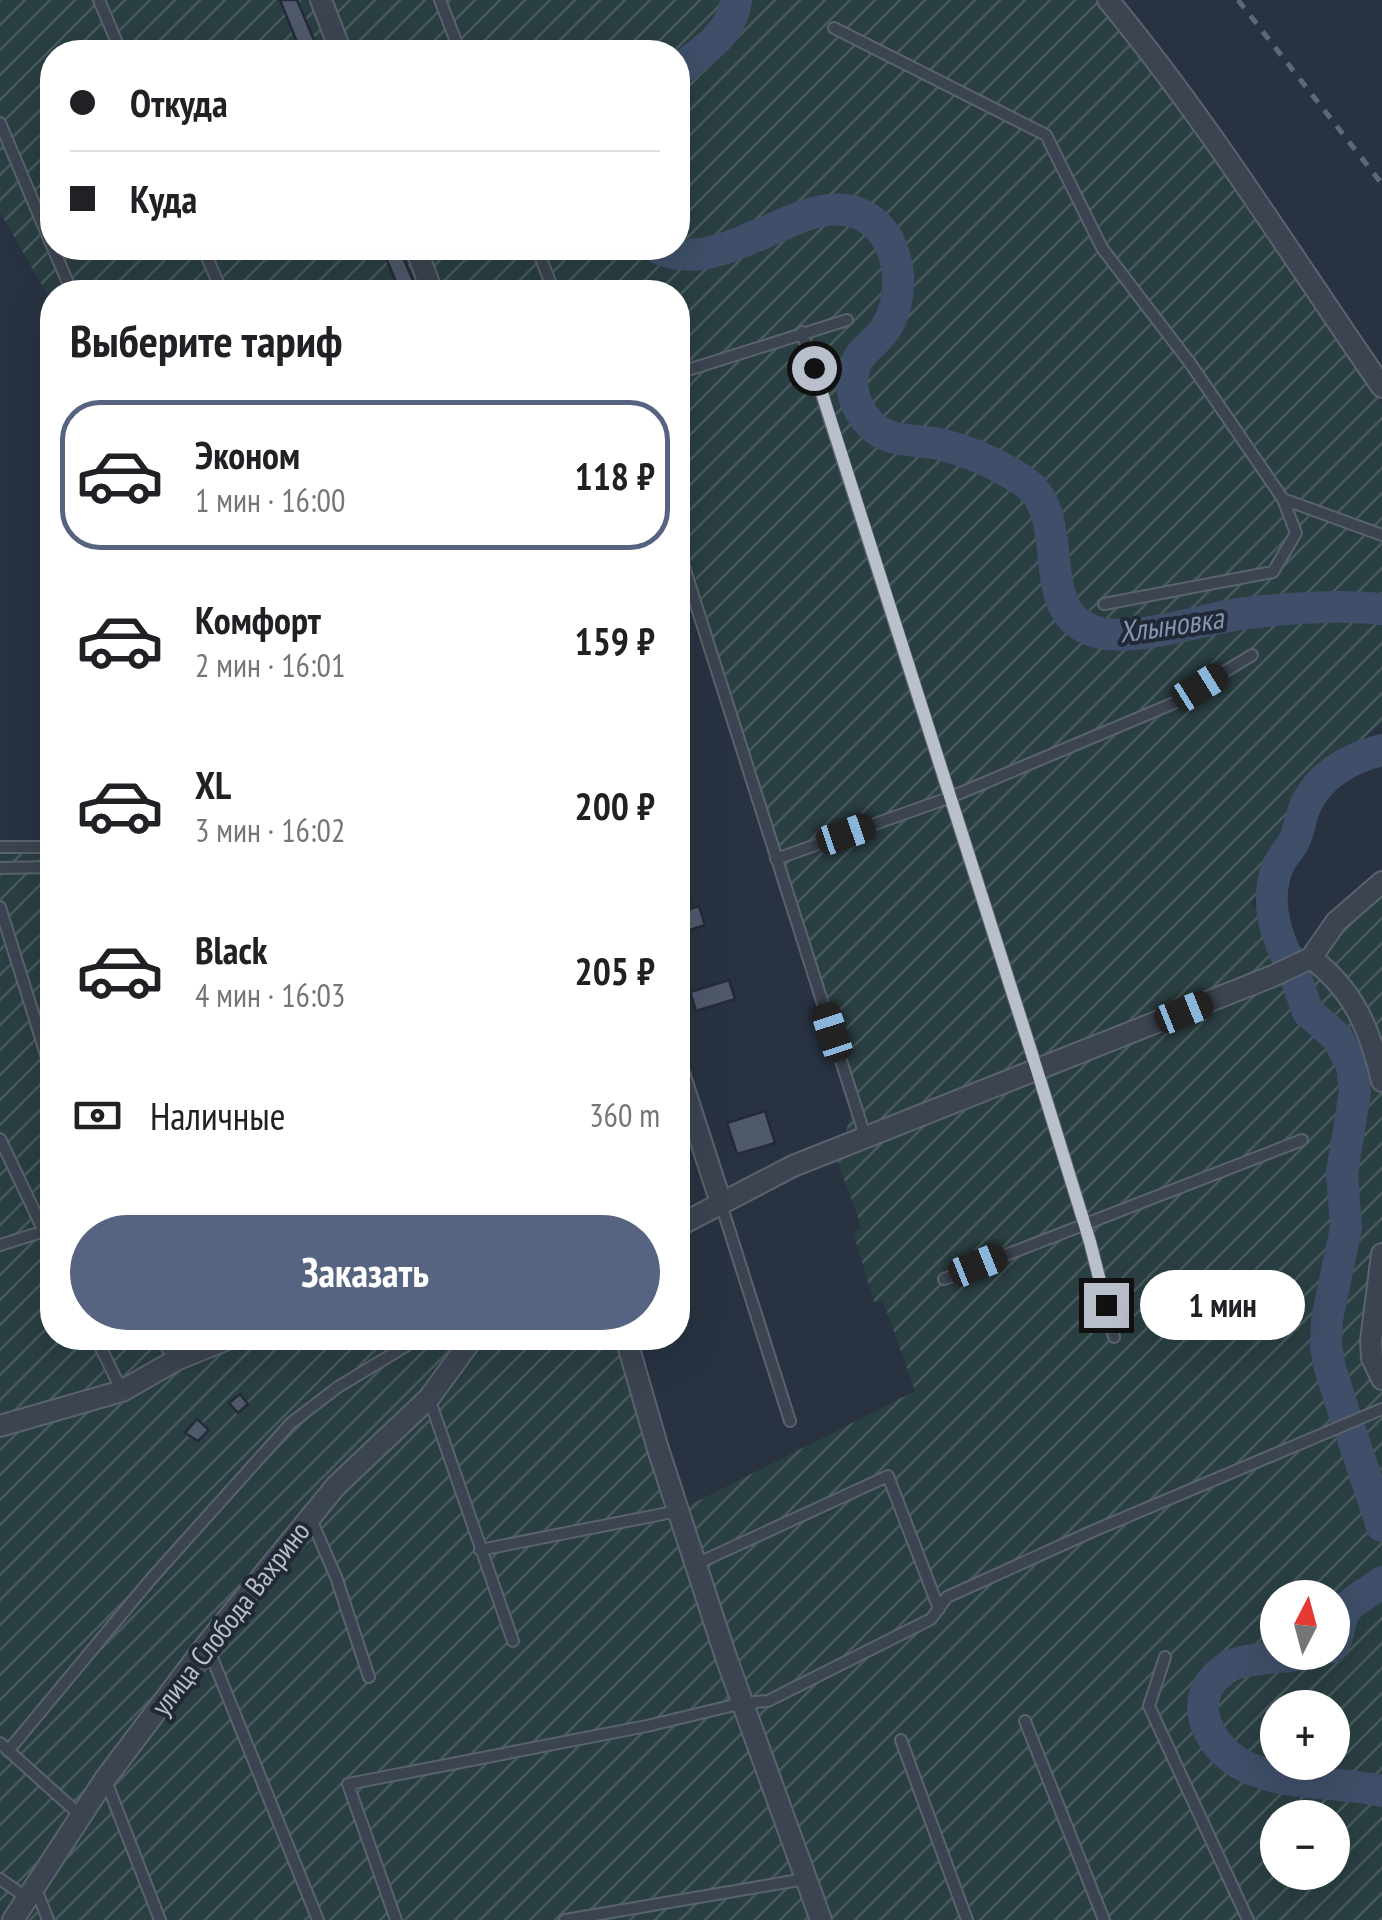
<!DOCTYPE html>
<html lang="ru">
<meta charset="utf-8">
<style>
:root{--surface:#fff;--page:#f6f6f6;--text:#202124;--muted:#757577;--line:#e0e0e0;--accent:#566481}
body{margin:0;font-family:"PT Sans Narrow",sans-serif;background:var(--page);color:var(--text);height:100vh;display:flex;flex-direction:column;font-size:38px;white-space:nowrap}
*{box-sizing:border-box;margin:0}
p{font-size:32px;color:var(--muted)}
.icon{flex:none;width:55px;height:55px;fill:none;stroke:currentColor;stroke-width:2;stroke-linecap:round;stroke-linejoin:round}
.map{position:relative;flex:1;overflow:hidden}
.side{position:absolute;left:40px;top:280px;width:650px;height:1070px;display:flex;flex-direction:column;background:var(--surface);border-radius:40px;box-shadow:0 10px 40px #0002}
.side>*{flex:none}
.top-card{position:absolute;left:40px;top:40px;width:650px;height:220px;border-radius:40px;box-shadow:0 10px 40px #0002;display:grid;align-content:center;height:220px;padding:0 30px;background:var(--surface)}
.needle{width:65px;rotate:6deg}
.tools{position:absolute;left:1260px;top:1580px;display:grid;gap:20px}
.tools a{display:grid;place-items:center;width:90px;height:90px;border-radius:50%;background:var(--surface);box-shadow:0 10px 40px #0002;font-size:50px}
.end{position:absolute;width:45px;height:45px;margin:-22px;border:12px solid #b9c0cb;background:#111;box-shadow:0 0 0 5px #111}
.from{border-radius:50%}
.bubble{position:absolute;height:70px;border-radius:35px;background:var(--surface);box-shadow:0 10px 40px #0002;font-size:32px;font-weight:700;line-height:70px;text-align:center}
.car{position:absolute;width:30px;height:60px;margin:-30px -15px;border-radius:12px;box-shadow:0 0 8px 2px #0007;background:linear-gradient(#222 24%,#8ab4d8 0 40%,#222 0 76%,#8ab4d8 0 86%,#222 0)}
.top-card b{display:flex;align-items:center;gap:35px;height:95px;font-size:38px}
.top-card b+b{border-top:2px solid var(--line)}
.top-card i{width:25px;height:25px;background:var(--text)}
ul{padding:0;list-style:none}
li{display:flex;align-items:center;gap:30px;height:150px;margin:0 20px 15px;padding:0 10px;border:5px solid transparent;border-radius:40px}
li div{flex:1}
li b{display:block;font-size:38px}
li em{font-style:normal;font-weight:700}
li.on{border-color:var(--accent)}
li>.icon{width:90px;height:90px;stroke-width:1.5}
h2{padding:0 30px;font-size:45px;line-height:120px}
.pay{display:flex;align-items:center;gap:25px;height:110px;padding:0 30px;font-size:38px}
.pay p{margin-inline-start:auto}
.button{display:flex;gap:20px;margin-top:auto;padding:20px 30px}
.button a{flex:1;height:115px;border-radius:60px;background:var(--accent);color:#fff;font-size:40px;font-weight:700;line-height:115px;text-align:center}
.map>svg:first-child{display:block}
.garden{fill:url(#garden-furrows);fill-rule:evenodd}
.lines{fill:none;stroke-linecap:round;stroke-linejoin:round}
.river{stroke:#3f4f69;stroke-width:32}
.building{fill:#4f596a;stroke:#232b38;stroke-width:2.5}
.service-casing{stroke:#5a626e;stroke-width:14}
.minor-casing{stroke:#5a626e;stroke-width:24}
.service{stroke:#3c4451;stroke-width:10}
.minor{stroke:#3c4451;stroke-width:20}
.rail{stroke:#5f6878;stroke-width:5;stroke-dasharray:10 10;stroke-linecap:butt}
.route{stroke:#b9c0cb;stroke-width:12}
.labels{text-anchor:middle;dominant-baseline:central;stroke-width:8;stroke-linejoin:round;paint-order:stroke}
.street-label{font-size:28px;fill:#b9c0cb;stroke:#212937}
.water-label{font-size:30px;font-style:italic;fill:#8395b1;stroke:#212937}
</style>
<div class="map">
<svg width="1382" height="1920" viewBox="0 0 1382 1920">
<defs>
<pattern id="garden-furrows" width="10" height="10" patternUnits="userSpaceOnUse" patternTransform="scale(2.5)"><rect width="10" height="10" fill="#2a3f42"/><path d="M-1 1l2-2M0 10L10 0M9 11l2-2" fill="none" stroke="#47595c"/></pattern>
</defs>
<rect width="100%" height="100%" fill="#283241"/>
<path class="garden" d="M0,0h1099l38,46 245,358v319l-42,35 -54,70 -34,76 59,53 71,-69v1032h-1382v-1067l52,-1v486h581l53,169 229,-116 -32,-90 -9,1 -21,-70 9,-4 -24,-66 14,-53 -174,-543v-274h-626v11l-52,-91zM52,52h626v196h-626zM1278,1598h54v54h-54zM1278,1708h54v54h-54zM1278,1818h54v54h-54z"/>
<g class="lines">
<path class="river" d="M678,70c26,-19 54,-37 58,-70
M658,248c72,34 156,-74 215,-26 30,24 33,80 10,110 -12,15 -27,21 -30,42 -5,27 15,58 42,64 14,3 30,3 44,6 30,7 58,20 83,36 55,36 6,133 75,152 37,11 109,-14 149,-19 44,-5 92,-9 136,-4
M1287,957c-14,-28 -21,-61 -9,-91 4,-10 13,-17 17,-27 5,-12 6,-25 12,-37 16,-30 44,-44 75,-52
M1295,975l13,37 30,26 14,28 3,26 -13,81 4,55 -19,91 -1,28 4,21 14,44
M1351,1433l31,93
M1332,1647c8,-11 6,-21 11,-32 8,-17 26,-21 39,-33
M1312,1652c-21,6 -68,5 -84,15 -48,30 -19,85 23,102 42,18 88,12 131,22"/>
</g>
<path class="building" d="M280,0h17l22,52h-18z
M382,248h17l19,44h-18z
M684,880l8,28 -14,5v-31z
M699,906l6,19 -27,9v-21z
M729,980l6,19 -39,12 -6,-19z
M765,1111l10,32 -38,11 -10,-31z
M240,1394l8,10 -10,9 -9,-10z
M197,1419l12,11 -11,11 -13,-8z"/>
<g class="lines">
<defs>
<path id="service" d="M99,0l22,52
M440,0l20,52
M834,28l212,107 56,113 88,115 93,136 99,36
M0,123l52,123
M53,248l19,44
M203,248l19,44
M537,248l17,44
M802,332l235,738 53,172 24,95
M678,373l169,-53
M678,548l187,588
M1104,604l169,-32 23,-39 -13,-34
M0,847h52
M776,859l175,-62 223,-94 78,-48
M0,868l52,-1
M0,907l52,167
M0,1139l52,109
M721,1204l69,217
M0,1245l45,-14
M944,1279l358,-139
M96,1338l26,53
M160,1338l16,22
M429,1398l84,243
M311,1519l25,58 33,100
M480,1550l198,-39
M696,1564l192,-88 51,133
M207,1645l111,275
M1165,1657l-16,49 99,214
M1025,1721l79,199
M901,1740l66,180
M0,1743l81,73
M8,1751l143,-172 140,-156 47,-36 81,-49
M106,1781l54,139
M0,1879l27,19
M35,1886l13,34
M396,1920l-48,-136 299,-58 96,-23 25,-2 163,-82 16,-22 146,-66 289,-122
M565,1920l240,-41"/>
<path id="minor" d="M321,0l20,52
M1108,0c101,122 184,257 274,387
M416,248l16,44
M1311,958c43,32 59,72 71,123
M678,1070l43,133
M678,1226l115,-60 480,-190 38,-18 25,-36 46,-40
M1382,1254l-11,87 1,17 10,21
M626,1338l32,111 69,211 94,260
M0,1426l122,-35 54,-31 54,-22
M13,1920l92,-141 102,-135 129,-158 93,-88 44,-60"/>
</defs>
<use href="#service" class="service-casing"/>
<use href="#minor" class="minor-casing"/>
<use href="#service" class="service"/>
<use href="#minor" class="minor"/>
<path class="rail" d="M1238,0l144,184"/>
</g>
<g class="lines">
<path class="route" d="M814,368l223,702 53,172 16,63"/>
</g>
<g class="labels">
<g class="street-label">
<text transform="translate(230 1618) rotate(-52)">улица Слобода Вахрино</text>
</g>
<g class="water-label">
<text transform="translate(1171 624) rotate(-8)">Хлыновка</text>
</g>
</g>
</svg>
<div class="tools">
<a><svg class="needle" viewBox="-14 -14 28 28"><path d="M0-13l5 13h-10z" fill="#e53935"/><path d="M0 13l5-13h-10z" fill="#757577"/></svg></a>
<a>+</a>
<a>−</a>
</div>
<i class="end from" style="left:814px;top:368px"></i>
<i class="end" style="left:1106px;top:1305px"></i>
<div class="bubble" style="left:1140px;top:1270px;width:165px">1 мин</div>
<i class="car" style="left:1200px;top:687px;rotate:58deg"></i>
<i class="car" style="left:846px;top:834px;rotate:71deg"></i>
<i class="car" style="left:1184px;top:1012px;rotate:68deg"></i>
<i class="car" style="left:832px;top:1032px;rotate:342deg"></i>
<i class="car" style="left:978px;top:1265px;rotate:68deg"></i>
<div class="top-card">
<b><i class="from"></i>Откуда</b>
<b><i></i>Куда</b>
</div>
<section class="side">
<h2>Выберите тариф</h2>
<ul>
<li class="on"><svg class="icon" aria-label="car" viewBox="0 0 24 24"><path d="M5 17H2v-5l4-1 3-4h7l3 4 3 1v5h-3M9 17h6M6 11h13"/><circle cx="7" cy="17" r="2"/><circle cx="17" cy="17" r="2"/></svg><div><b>Эконом</b><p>1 мин · 16:00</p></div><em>118 ₽</em></li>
<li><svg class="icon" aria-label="car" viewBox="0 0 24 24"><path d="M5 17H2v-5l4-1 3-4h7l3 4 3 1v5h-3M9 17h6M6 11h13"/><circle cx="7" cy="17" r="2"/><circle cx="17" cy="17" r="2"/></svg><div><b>Комфорт</b><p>2 мин · 16:01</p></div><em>159 ₽</em></li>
<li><svg class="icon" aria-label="car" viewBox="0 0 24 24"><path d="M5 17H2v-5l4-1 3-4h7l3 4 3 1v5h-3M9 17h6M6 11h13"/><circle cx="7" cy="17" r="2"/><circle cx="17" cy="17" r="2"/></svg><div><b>XL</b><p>3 мин · 16:02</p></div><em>200 ₽</em></li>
<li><svg class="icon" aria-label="car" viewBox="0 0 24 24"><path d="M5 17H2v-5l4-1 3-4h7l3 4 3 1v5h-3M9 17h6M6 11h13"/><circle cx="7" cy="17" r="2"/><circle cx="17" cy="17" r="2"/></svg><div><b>Black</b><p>4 мин · 16:03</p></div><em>205 ₽</em></li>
</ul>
<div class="pay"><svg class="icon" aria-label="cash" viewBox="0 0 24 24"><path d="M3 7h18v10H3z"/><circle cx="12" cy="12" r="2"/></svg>Наличные<p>360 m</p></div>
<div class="button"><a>Заказать</a></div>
</section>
</div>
